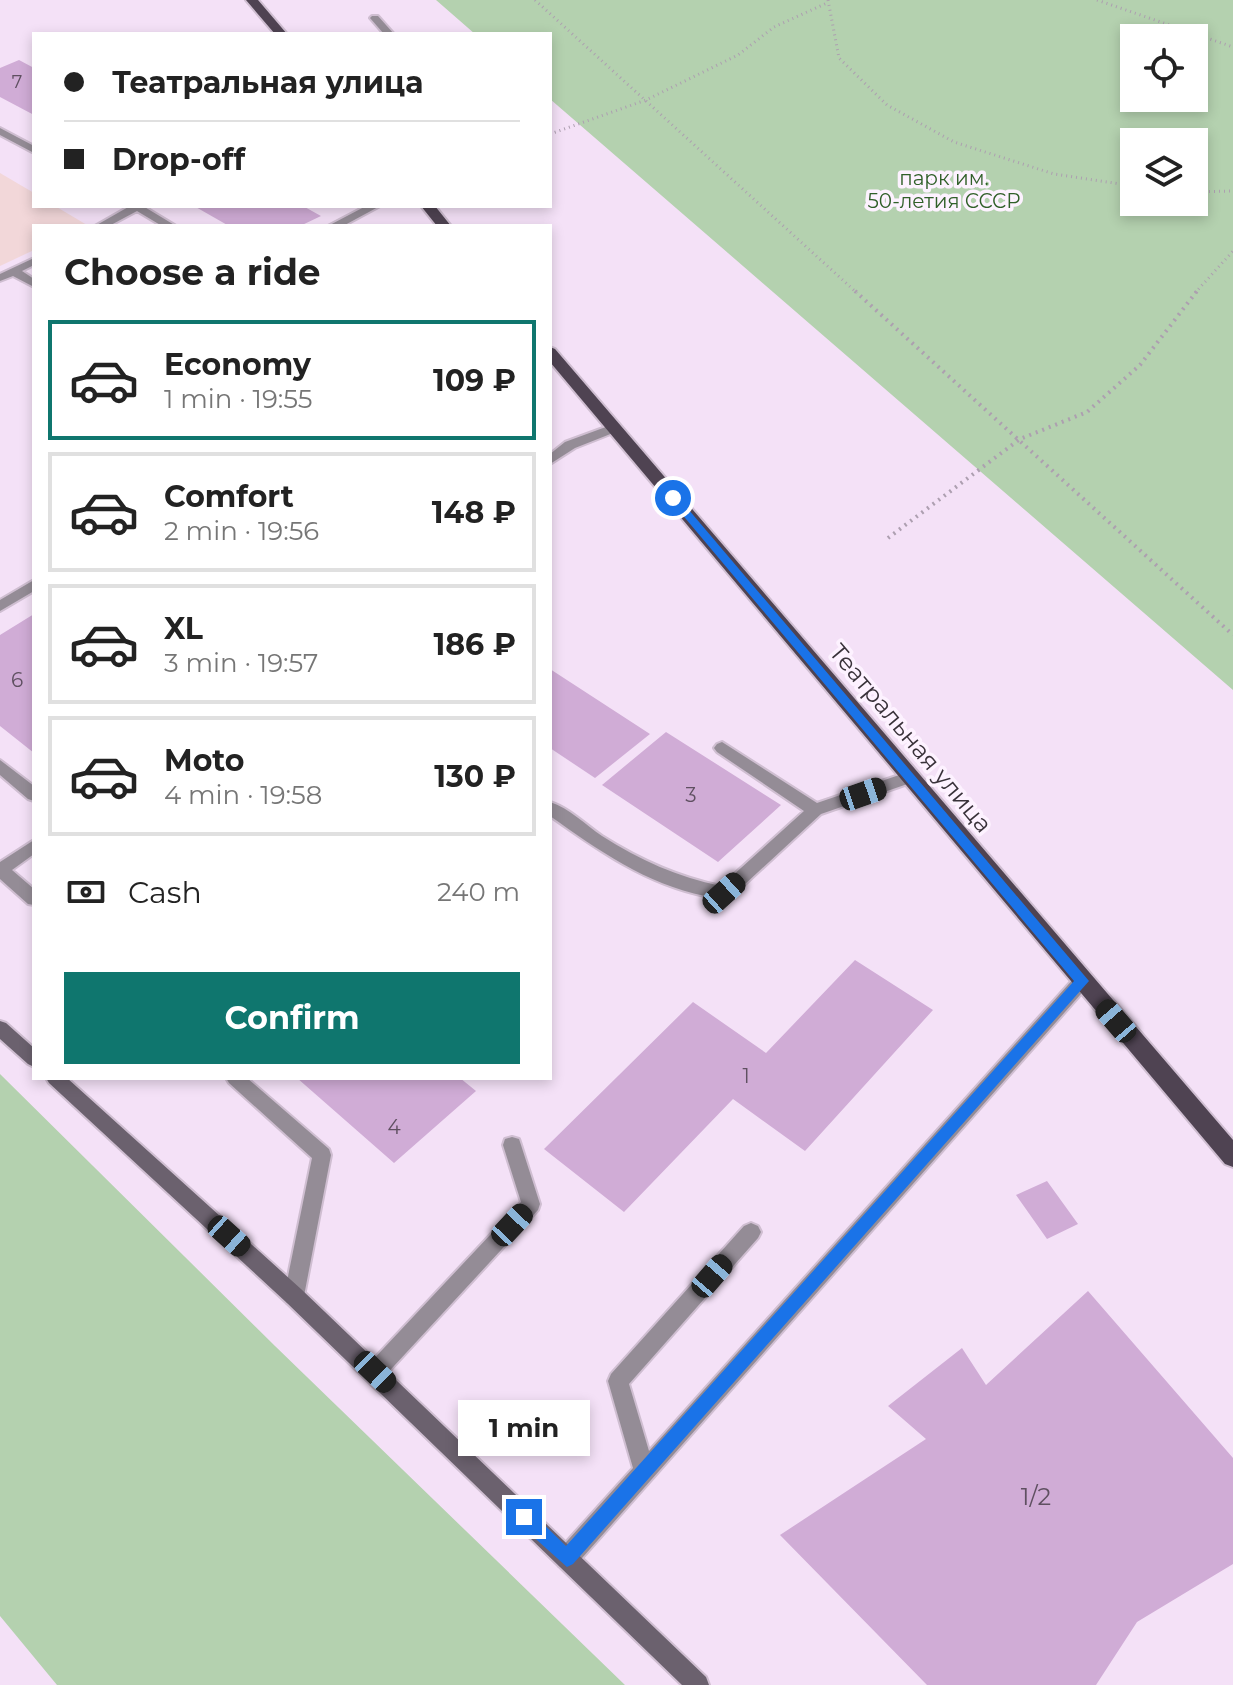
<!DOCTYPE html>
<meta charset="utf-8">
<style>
:root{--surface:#fff;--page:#f6f6f6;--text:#222;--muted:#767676;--line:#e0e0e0;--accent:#0f766e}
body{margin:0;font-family:Montserrat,sans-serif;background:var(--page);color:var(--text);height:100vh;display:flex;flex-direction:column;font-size:30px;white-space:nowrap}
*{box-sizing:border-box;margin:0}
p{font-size:26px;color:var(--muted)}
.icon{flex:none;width:44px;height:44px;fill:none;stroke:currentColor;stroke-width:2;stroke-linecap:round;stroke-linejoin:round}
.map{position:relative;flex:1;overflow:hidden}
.details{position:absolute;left:32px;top:224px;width:520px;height:856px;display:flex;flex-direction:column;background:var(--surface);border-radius:0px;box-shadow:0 4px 12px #0003}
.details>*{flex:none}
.hud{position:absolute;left:32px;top:32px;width:520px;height:176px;border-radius:0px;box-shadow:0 4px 12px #0003;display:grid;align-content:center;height:176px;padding:0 32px;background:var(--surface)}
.tools{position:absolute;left:1120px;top:24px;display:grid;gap:16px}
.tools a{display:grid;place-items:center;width:88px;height:88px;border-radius:0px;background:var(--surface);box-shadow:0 4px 12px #0003;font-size:40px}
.end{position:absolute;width:36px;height:36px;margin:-18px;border:10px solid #1a73e8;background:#fff;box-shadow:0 0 0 4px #fff}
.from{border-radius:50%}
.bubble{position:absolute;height:56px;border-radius:0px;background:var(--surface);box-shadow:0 4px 12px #0003;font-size:26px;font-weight:700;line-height:56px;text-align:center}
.car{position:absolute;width:24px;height:48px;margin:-24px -12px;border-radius:10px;box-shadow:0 0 6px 2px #0007;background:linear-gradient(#222 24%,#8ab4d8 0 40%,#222 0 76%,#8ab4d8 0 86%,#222 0)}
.hud b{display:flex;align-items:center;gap:28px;height:76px;font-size:30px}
.hud b+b{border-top:2px solid var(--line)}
.hud i{width:20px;height:20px;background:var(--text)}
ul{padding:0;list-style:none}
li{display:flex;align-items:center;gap:24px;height:120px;margin:0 16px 12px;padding:0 16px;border:4px solid var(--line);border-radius:0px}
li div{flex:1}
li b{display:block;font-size:30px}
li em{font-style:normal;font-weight:700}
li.on{border-color:var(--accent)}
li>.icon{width:72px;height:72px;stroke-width:1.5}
h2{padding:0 32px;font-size:36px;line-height:96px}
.pay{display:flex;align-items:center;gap:20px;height:88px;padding:0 32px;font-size:30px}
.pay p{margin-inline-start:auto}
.button{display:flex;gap:16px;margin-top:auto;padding:16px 32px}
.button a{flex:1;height:92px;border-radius:0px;background:var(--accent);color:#fff;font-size:32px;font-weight:700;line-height:92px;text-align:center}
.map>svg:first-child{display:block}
.education{fill:#f2d7d9}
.green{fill:#b4d1af;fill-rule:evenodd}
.building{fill:#d0acd6}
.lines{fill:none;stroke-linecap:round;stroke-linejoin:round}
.lane-casing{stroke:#cfbed1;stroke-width:4}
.secondary-casing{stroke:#cfbed1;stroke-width:4}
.primary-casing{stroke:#cfbed1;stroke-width:4}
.path-far1{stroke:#ad9fb0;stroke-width:3;stroke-dasharray:1 4;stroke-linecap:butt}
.path{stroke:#ad9fb0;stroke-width:4;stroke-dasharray:2 5;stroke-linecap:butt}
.lane{fill:#948c96;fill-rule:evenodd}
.secondary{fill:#6b616e;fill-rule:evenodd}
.primary{fill:#4f4352;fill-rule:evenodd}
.route{fill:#1a73e8}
.labels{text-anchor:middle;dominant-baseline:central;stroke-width:7;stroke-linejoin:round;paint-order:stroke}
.far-number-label{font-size:18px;fill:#5f5061}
.far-park-label{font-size:20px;fill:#306029;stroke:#fdf2ff}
.number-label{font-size:20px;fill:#5f5061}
.street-label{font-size:24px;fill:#39323a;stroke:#fdf2ff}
.near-number-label{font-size:24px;fill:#5f5061}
</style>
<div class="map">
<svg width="1233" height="1685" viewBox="0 0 1233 1685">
<rect width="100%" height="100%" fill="#f4e1f7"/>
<path class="education" d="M0,173l34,20v13h21l32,19 -53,1v24l-34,16z"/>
<path class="green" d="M436,0h797v690l-683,-591v-65h-75zM1134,38h60v60h-60zM1134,142h60v60h-60z
M0,1074l275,272 350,339h-568l-57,-69z"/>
<path class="building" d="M19,60l15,8v47l-34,-18v-29z
M194,206h109l18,10 -21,10h-71z
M34,614v139l-34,-27v-91z
M550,669l100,65 -55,44 -45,-30z
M666,732l115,73 -63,57 -116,-77z
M855,960l78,50 -128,141 -72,-52 -109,113 -80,-63 149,-147 73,51z
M297,1078h163l16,13 -82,72z
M1047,1181l31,43 -31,15 -31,-44z
M1088,1291l145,167v106l-96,58 -41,63h-169l-147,-150 146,-96 -38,-33 74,-58 24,37z"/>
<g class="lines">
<defs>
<path id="lane" d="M372,16h6l16,18h-10l-14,-16z
M0,128l34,18v7l-34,-18z
M130,206h13l33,20h-14l-25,-15 -28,15h-14z
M366,206h14l-37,20h-15z
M34,258v7l-12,6 12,8v8l-21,-11 -13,5v-7z
M614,424l6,4 -2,3 -43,17 -25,16v-10l15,-12z
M34,580v11l-34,20v-11z
M722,742l95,61 94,-32 8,6 -3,4 -95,33 -91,84c-9,2 -16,-1 -25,-2 -59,-12 -107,-46 -155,-80v-14c19,6 36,23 52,34 38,24 75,41 119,50l83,-75 -87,-59 -3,-4 3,-4z
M0,760l34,26v15l-6,-2 -28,-24z
M34,840v14l-22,16 22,19v16l-6,-1 -28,-25v-17z
M1082,974l6,2 3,5 -3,5 -513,580 -8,3 -8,-3 -3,-8 3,-8 74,-82 -25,-87 3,-7 133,-148 7,-3 7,3 3,6 -3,6 -129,146 20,67 427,-475z
M226,1078h21l82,71 2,6 -27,141 -3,7 -7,2 -7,-2 -3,-7 28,-138 -83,-75z
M512,1137l7,2 2,6 19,59 -2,6 -156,169 -7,3 -7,-3 -3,-7 3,-7 153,-163 -18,-57 2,-6z"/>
<path id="secondary" d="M0,1021l6,2 28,25v19l-6,-3 -28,-25z
M46,1078h21l234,211 405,388 3,8h-27l-395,-382 -238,-220z"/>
<path id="primary" d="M246,0h12l29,34h-12z
M421,206h14l16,20h-14z
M550,347l5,2 678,791v27l-8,-3 -675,-802z"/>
</defs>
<use href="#lane" class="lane-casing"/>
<use href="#secondary" class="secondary-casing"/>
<use href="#primary" class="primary-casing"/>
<path class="path-far1" d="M535,0l322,293
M828,0l11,58 48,47 67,37 100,32 80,12
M1097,0l136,47
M550,134l96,-34 92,-45 36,-28 53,-24
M1194,192l39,-1
M1195,293l38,-42"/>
<path class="path" d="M855,291l378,344
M888,538l132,-99 67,-27 53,-47 57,-74"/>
<use href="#lane" class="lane"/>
<use href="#secondary" class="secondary"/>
<use href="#primary" class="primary"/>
</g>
<path class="route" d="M670,496h7l412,485 -516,583 -6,3 -49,-44 -3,-6 3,-6 6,-3 6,3 36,35 508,-565 -404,-481z"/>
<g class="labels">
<g class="far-number-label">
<text x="17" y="82">7</text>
</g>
<g class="far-park-label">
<text x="944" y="178">парк им.<tspan x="944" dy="23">50-летия СССР</tspan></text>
</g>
<g class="number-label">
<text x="17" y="680">6</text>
<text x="691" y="795">3</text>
<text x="746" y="1076">1</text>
<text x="394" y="1127">4</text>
</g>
<g class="street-label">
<text transform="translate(911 738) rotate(50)">Театральная улица</text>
</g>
<g class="near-number-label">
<text x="1036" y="1496">1/2</text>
</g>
</g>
</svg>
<div class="tools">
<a><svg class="icon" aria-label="locate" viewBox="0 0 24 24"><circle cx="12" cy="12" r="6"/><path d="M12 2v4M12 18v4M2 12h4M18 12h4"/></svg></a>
<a><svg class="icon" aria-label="layers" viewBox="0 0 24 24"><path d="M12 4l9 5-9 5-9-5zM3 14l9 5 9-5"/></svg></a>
</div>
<i class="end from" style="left:673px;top:498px"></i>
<i class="end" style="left:524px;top:1517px"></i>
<div class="bubble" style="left:458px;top:1400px;width:132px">1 min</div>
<i class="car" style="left:863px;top:794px;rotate:71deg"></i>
<i class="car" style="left:724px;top:893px;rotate:48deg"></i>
<i class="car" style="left:1116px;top:1021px;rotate:319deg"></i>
<i class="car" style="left:512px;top:1225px;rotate:43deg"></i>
<i class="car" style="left:229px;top:1236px;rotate:132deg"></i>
<i class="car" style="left:712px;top:1276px;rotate:41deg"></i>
<i class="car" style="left:375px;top:1372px;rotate:134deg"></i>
<div class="hud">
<b><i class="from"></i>Театральная улица</b>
<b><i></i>Drop-off</b>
</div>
<section class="details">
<h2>Choose a ride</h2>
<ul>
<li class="on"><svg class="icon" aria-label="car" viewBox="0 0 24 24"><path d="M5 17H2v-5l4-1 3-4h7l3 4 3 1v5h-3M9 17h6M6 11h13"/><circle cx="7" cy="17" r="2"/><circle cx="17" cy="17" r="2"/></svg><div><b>Economy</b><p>1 min · 19:55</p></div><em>109 ₽</em></li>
<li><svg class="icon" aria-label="car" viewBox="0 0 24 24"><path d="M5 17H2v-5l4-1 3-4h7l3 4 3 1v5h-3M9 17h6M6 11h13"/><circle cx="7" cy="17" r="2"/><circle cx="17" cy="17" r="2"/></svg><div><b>Comfort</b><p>2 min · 19:56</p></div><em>148 ₽</em></li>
<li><svg class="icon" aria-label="car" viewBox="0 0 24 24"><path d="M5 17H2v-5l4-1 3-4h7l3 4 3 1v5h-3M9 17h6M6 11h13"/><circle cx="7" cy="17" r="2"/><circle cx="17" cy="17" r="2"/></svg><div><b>XL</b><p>3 min · 19:57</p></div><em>186 ₽</em></li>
<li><svg class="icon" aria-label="car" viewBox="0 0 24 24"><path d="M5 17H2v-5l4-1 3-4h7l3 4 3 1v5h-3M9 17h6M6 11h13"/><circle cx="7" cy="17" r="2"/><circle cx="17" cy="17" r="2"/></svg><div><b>Moto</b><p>4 min · 19:58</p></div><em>130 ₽</em></li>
</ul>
<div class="pay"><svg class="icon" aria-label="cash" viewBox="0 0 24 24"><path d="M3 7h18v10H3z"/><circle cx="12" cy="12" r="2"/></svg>Cash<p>240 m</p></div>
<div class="button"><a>Confirm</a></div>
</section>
</div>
